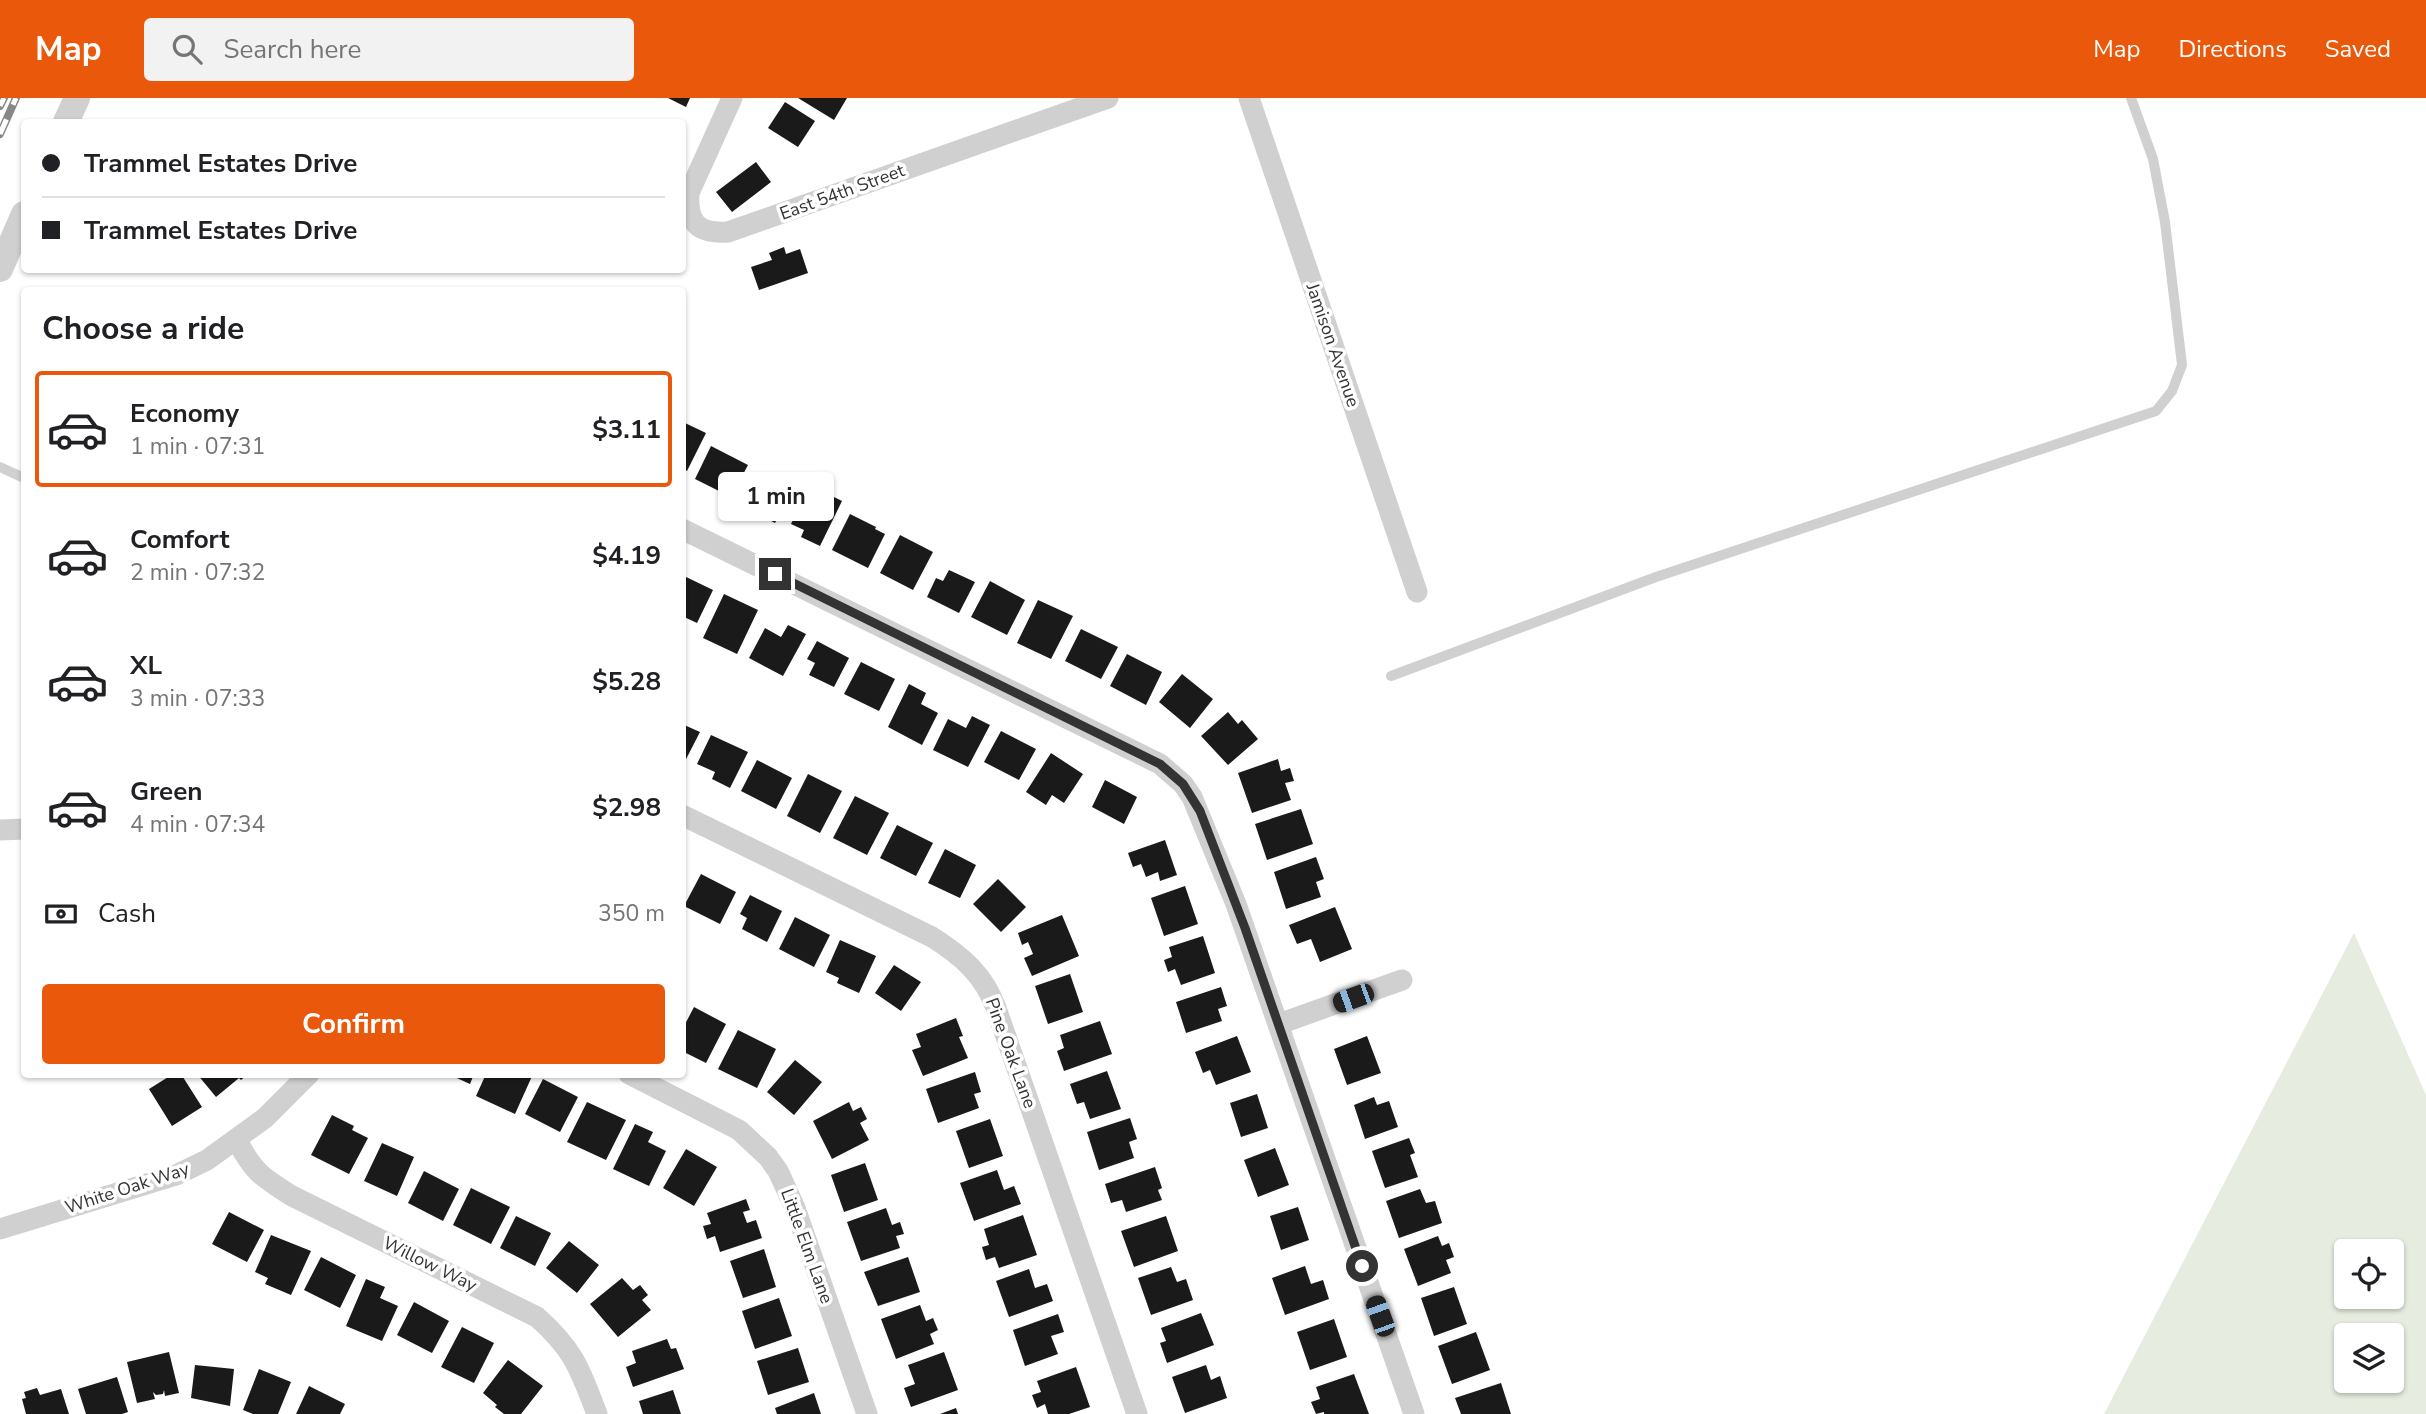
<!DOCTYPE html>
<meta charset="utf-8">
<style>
:root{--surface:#fff;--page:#f2f2f2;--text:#202124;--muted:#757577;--line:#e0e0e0;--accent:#ea580c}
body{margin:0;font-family:"Nunito Sans",sans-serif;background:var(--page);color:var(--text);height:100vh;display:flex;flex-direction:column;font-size:26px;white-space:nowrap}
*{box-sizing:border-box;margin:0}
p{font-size:23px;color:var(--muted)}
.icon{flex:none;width:38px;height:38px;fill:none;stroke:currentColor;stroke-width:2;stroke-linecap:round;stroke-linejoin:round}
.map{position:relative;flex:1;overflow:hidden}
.sheet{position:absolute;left:21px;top:189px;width:665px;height:791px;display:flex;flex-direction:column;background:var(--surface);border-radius:7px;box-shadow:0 2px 5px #0004}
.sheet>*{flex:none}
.banner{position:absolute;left:21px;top:21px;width:665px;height:154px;border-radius:7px;box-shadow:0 2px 5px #0004;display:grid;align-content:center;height:154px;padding:0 21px;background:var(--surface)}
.buttons{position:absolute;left:2334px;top:1141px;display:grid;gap:14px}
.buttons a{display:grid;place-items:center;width:70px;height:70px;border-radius:7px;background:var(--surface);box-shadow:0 2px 5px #0004;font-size:35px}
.end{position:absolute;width:32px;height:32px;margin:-16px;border:9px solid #333;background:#fff;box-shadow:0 0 0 4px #fff}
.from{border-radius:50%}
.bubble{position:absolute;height:49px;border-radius:7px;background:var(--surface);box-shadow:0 2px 5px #0004;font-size:23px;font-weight:700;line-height:49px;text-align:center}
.car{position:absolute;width:21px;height:42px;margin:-21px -10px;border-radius:9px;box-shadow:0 0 5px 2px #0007;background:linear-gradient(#222 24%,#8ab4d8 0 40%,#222 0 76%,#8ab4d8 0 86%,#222 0)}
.banner b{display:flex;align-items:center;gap:24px;height:66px;font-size:26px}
.banner b+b{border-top:2px solid var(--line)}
.banner i{width:18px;height:18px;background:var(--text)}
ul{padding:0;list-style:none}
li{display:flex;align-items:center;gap:21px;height:116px;margin:0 14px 10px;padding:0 7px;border:4px solid transparent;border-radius:7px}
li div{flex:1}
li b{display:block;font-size:26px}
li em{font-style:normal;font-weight:700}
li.selected{border-color:var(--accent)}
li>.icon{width:63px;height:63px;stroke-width:1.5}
h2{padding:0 21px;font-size:32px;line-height:84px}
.pay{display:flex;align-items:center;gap:18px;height:77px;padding:0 21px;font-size:26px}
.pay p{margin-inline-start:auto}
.button{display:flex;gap:14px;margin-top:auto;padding:14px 21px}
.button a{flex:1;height:80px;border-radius:7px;background:var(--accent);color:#fff;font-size:28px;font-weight:700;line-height:80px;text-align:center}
header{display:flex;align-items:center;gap:42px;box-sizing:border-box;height:98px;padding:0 35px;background:var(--accent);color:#fff}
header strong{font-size:33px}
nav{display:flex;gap:38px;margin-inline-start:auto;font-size:24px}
.search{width:490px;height:63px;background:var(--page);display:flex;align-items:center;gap:18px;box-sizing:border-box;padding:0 24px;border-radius:7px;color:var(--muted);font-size:26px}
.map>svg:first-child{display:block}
.green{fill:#e6ecdf;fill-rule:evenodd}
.building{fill:#1a1a1a}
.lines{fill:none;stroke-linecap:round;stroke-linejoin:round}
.service{stroke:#d0d0d0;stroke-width:10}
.minor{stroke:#d0d0d0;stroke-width:21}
.tertiary{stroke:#d0d0d0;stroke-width:26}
.rail-casing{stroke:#888;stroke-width:8}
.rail{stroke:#fff;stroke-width:5;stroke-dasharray:16;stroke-linecap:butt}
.route{stroke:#333;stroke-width:9}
.labels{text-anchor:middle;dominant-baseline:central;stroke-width:7;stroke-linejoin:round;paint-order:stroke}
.street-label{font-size:18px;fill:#333;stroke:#fff}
</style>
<header>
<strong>Map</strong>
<div class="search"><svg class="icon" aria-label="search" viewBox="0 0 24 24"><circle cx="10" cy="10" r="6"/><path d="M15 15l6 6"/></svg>Search here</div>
<nav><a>Map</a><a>Directions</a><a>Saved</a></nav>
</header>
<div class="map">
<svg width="2426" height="1316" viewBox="0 0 2426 1316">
<rect width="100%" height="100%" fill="#fff"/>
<path class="green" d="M2354,835l72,162v319h-322zM2347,1153h45v46h-45zM2347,1237h45v46h-45z"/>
<path class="building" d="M668,0h22l-4,9z
M798,0h49l-13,22z
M785,4l30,19 -17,26 -30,-19z
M756,64l15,20 -39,30 -16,-20z
M784,149l2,7 14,-5 8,24 -49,17 -8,-23 21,-7 -3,-7z
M685,325l21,10 -19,38 -5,-3v-40z
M711,348l37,19 -17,32 -36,-18z
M756,375l35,18 -16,32 -35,-18z
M810,387l32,16 -22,45 -19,-9 3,-7 -13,-6z
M850,416l26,13 -1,2 10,5 -17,34 -36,-18z
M900,437l33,17 -20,38 -33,-17z
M949,472l26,12 -16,31 -32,-16 9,-19 7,3z
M682,477l31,15 -16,33 -15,-7z
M990,483l35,19 -18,35 -36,-18z
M724,496l34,16 -21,44 -34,-16z
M1038,502l35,16 -22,43 -34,-16z
M788,527l18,9 -23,42 -34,-18 16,-30 16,9z
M1081,531l37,18 -17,32 -36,-18z
M817,543l32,17 -15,29 -25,-12 6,-12 -8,-4z
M1127,556l35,18 -16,33 -36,-19z
M861,564l34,17 -16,32 -35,-17z
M1182,576l31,25 -23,29 -31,-26z
M909,586l17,9 -5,11 17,9 -16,32 -34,-18z
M1228,614l10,12 4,-4 16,19 -30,26 -27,-29z
M972,618l18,9 -22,42 -35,-17 15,-31 18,9z
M682,626l18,8 -18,35z
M1001,633l35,18 -17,31 -35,-18z
M711,637l37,17 -18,36 -18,-9 3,-7 -18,-8z
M1051,655l32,21 -19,29 -12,-8 -6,10 -20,-13z
M1278,661l3,12 9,-3 4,13 -9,2 6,17 -39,13 -14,-40z
M757,662l35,18 -16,31 -35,-18z
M808,676l34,17 -22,42 -33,-17z
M1105,682l32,17 -13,27 -32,-17z
M855,698l34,17 -22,42 -34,-17z
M1301,711l12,35 -46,16 -12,-36z
M897,727l36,18 -17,33 -36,-18z
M1165,742l12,35 -17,6 -2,-9 -12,5 -5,-13 -8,3 -5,-14z
M945,751l31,16 -16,33 -32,-15z
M1316,759l8,22 -8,3 5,15 -35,12 -12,-37z
M701,776l35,18 -16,32 -36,-18z
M998,781l28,28 -25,25 -28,-28z
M1185,788l13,38 -34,12 -13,-38z
M750,797l32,16 -15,31 -25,-13 5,-11 -7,-4z
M1335,809l17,42 -32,13 -9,-23 -14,5 -8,-19z
M1062,817l17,41 -47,20 -8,-18 9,-4 -5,-12 -6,3 -4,-12z
M795,819l35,18 -16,32 -35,-18z
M1203,838l12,37 -34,12 -6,-16 -7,3 -4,-12 8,-3 -3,-10z
M840,842l36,16 -17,37 -22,-10 2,-5 -13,-6z
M894,867l27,17 -20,29 -26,-18z
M1070,876l13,38 -35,12 -13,-38z
M1221,889l6,19 -9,3 4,12 -36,12 -10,-31z
M694,909l32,17 -20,39 -24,-12v-21z
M956,920l7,18 -4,1 9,21 -45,18 -11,-26 9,-3 -5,-13z
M1100,923l12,33 -48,17 -7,-20 7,-3 -4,-13z
M738,932l38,19 -19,39 -39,-19z
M1237,938l14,36 -35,13 -6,-15 -7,3 -8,-21z
M1367,938l14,37 -34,12 -13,-36z
M795,962l27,22 -28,33 -27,-23z
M1107,973l14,38 -31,10 -6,-17 -7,2 -7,-20z
M975,974l6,20 -7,2 5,14 -41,15 -12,-34z
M173,976h8l21,33 -30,19 -23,-37z
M197,976h51l-7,6 -2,-2 -23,19z
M448,976h26l-4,10z
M486,976h47l-18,40 -39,-18z
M543,981l35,18 -18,35 -35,-18z
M1257,996l11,34 -27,9 -11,-34z
M1374,999l3,8 12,-4 9,26 -33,12 -11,-34z
M587,1004l39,18 -20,40 -39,-18z
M849,1004l4,9 8,-4 6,12 -7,4 9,17 -37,19 -19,-38z
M332,1017l22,11 -2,4 16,8 -19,36 -38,-19z
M1130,1020l7,21 -8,3 5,16 -35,12 -12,-38z
M990,1021l13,37 -34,12 -13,-37z
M635,1026l18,8 -5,10 18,9 -17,35 -36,-17z
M1409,1040l6,15 -5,2 8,22 -33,11 -13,-37z
M382,1045l32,14 -17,39 -33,-15z
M1275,1050l14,37 -31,12 -14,-37z
M686,1051l31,18 -23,39 -31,-18z
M865,1065l13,37 -34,12 -13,-37z
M1155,1069l7,21 -4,2 4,10 -36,12 -4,-12 -11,3 -6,-19z
M997,1072l7,20 10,-4 7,18 -47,17 -14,-38z
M424,1073l35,18 -16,32 -35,-18z
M471,1090l39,19 -19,37 -38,-19z
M1420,1091l6,14 9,-2 7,22 -43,15 -13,-37z
M746,1101l4,11 -7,2 4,11 9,-3 6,18 -42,14 -5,-16 -8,3 -4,-13 8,-2 -4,-11z
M1298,1109l11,33 -28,10 -11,-34z
M886,1110l6,17 8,-3 4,12 -8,2 4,12 -39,13 -14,-39z
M229,1114l35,18 -17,32 -35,-18z
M1023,1117l14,40 -38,13 -4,-11 -9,3 -4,-13 7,-2 -5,-16z
M516,1118l35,17 -16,33 -35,-18z
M1166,1118l12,35 -44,16 -13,-36z
M271,1137l40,16 -20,44 -26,-11 3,-6 -13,-6z
M1438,1138l4,10 7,-3 5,14 -8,3 5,13 -33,13 -14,-37z
M569,1143l30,24 -22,28 -31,-25z
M764,1151l12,38 -33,11 -13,-37z
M321,1159l35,18 -16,33 -36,-18z
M908,1159l12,35 -42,14 -14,-34z
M1305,1168l6,18 12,-4 6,19 -44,16 -13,-37z
M1171,1169l6,15 9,-3 7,21 -42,15 -13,-37z
M1029,1171l6,19 12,-4 6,17 -44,16 -13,-36z
M622,1180l11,12 7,-5 8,10 -6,5 9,10 -33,27 -28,-33z
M366,1181l19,8 -5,11 18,8 -16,35 -36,-15z
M1454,1189l13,37 -33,12 -13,-38z
M779,1200l13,38 -37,13 -13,-38z
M414,1204l35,19 -17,32 -35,-18z
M920,1207l6,16 7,-3 5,12 -8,4 4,10 -38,15 -15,-40z
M1201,1215l13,32 -47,18 -7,-20 6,-2 -5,-13z
M1058,1216l6,18 -13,4 7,18 -33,12 -12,-36z
M1334,1221l13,38 -37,13 -13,-38z
M462,1229l32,16 -20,40 -33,-16z
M1476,1234l14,38 -38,14 -14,-38z
M667,1241l4,10 5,-1 8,21 -51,18 -7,-20 10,-4 -4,-12z
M798,1250l11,34 -41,13 -11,-34z
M169,1254l10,41 -14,3 -1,-6 -1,4 -7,1 -3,-3 2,7 -18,4 -10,-41z
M944,1254l14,38 -47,17 -7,-19 11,-4 -7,-19z
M508,1262l35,26 -22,28h-17l-9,-7 2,-2 -14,-12z
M195,1267l39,4 -4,37 -39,-8z
M1206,1267l5,15 9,-4 7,22 -42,15 -13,-36z
M1076,1269l14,40 -21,7h-21l-3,-10 -8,4 -5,-13 9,-3 -4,-11z
M259,1271l32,13 -13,32h-25l-10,-4z
M1354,1276l15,40h-45v-2l-8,2 -5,-12 9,-3 -4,-12z
M117,1279l11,35 -6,2h-36l-8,-25z
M1501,1285l10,31h-50l-6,-16z
M309,1288l36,18 -5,10h-44z
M37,1290l3,7 21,-6 8,25h-43l-4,-15 4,-1 -2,-6z
M673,1292l8,24h-38l-4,-13z
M814,1295l7,21h-44l-2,-6z
M956,1310l2,6h-18z"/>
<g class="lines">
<path class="service" d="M0,369l24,11
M1391,578l265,-99 500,-166 16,-20 10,-26 -17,-143 -12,-63 -22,-61"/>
<path class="minor" d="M732,0l-43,95c-2,30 9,41 39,39l380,-134
M1249,0l168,494
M682,431l478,235 23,20 9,13 44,107 178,510
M682,717l250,122c30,19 52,38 64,71l141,406
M0,732l24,-1
M1279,926l123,-44
M629,976l110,56 29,27 10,14 17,37 72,206
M237,1042c16,32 25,37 55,56l245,121c37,33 43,52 60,97
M0,1131l176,-54 31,-15 58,-42 44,-44"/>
<path class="tertiary" d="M66,24l11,-24
M0,171l24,-55"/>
<defs>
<path id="rail" d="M0,8l4,-8
M0,36l16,-36"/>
</defs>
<use href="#rail" class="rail-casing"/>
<use href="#rail" class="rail"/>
</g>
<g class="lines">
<path class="route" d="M775,476l385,190 23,20 17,27 45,117 117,338"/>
</g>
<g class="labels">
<g class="street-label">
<text transform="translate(842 94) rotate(-20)">East 54th Street</text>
<text transform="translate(1333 247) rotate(71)">Jamison Avenue</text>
<text transform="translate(1011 955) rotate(70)">Pine Oak Lane</text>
<text transform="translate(127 1090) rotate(-18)">White Oak Way</text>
<text transform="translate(807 1148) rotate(70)">Little Elm Lane</text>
<text transform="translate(430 1166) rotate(26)">Willow Way</text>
</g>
</g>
</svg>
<div class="buttons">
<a><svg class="icon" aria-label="locate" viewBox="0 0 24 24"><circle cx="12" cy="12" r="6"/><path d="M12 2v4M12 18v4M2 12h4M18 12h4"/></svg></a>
<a><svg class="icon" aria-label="layers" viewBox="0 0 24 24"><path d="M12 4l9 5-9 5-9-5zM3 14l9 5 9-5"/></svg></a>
</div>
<i class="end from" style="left:1362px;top:1168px"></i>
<i class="end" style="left:775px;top:476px"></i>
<div class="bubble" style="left:718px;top:374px;width:116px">1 min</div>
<i class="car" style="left:1353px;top:900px;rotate:250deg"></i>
<i class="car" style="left:1380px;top:1218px;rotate:340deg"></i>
<div class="banner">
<b><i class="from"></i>Trammel Estates Drive</b>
<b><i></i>Trammel Estates Drive</b>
</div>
<section class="sheet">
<h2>Choose a ride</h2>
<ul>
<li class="selected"><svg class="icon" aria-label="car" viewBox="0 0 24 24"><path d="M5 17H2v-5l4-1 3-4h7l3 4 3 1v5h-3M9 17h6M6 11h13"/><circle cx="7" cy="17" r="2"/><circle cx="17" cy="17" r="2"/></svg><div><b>Economy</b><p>1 min · 07:31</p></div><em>$3.11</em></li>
<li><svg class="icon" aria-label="car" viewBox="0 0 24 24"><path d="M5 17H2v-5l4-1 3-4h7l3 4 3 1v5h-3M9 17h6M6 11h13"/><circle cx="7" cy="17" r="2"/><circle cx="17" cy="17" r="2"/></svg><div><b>Comfort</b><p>2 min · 07:32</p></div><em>$4.19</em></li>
<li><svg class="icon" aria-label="car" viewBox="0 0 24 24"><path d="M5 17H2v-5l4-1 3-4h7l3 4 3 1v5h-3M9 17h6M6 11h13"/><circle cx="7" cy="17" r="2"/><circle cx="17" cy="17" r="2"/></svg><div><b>XL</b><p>3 min · 07:33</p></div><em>$5.28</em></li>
<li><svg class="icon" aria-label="car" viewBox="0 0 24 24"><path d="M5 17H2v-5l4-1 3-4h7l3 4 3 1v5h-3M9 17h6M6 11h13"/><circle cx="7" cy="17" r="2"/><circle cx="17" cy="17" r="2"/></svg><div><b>Green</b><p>4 min · 07:34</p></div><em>$2.98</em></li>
</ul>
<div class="pay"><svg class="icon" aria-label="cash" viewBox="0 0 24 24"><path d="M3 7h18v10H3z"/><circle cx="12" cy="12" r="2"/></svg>Cash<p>350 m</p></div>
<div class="button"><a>Confirm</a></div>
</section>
</div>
